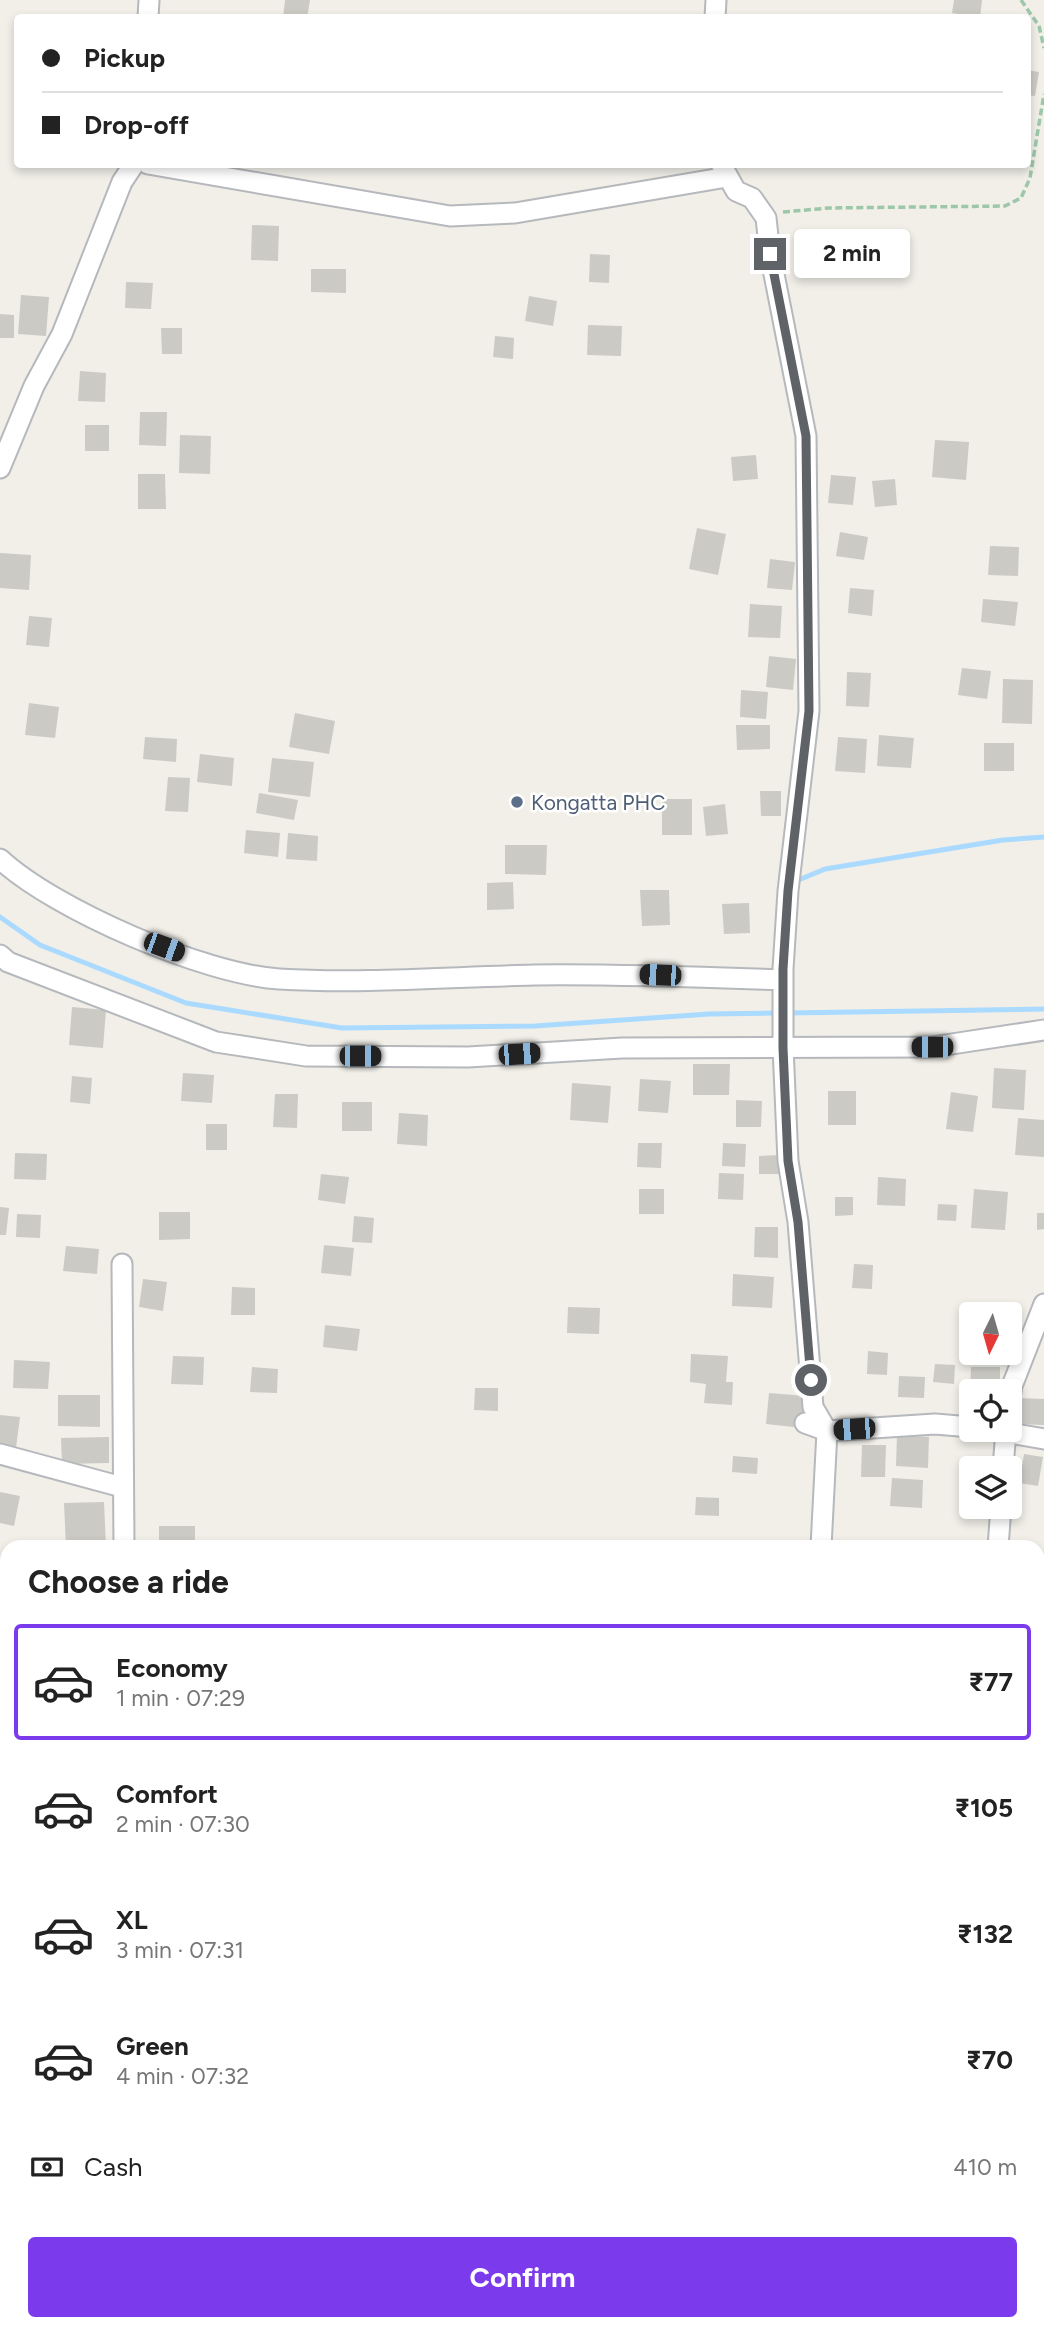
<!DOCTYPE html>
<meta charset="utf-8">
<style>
:root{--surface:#fff;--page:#f2f2f2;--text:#222;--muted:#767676;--line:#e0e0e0;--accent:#7c3aed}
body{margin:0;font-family:Figtree,sans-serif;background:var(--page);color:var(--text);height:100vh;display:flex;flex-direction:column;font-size:26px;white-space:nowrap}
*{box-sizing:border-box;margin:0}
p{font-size:23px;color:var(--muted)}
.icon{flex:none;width:38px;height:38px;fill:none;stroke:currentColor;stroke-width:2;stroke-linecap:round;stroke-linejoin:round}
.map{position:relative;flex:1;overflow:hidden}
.sheet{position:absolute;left:0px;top:1540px;width:1045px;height:791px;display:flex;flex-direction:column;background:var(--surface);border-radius:21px 21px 0 0;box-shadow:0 4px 10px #0003}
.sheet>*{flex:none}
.top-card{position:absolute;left:14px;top:14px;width:1017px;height:154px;border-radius:7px;box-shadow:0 4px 10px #0003;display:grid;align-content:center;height:154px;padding:0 28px;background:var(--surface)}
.needle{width:46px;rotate:185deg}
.fabs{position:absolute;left:959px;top:1302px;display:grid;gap:14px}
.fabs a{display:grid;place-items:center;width:63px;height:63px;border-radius:7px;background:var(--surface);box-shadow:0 4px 10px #0003;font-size:35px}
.end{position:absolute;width:32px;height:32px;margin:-16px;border:9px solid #5f6368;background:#fff;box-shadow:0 0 0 4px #fff}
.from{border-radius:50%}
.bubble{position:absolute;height:49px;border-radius:7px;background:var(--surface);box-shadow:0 4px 10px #0003;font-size:23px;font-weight:700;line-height:49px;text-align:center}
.car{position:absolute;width:21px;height:42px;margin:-21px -10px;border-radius:9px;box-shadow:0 0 5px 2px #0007;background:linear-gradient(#222 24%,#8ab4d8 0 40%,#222 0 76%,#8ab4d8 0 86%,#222 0)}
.top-card b{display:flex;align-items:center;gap:24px;height:66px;font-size:26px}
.top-card b+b{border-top:2px solid var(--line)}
.top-card i{width:18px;height:18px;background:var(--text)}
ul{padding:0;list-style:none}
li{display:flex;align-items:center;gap:21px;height:116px;margin:0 14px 10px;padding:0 14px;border:4px solid transparent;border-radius:7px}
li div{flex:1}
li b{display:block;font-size:26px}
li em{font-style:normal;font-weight:700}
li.current{border-color:var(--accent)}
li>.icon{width:63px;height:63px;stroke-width:1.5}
h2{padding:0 28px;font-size:32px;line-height:84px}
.pay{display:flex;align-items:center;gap:18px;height:77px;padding:0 28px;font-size:26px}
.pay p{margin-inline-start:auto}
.primary-button{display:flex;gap:14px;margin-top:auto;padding:14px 28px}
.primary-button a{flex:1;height:80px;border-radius:7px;background:var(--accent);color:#fff;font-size:28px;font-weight:700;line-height:80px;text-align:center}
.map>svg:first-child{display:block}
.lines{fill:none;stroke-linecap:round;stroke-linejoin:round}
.stream{stroke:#aadaff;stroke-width:5}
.building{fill:#cccac5}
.minor-casing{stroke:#b5b8bc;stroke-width:23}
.path{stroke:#9cc7a9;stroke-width:3.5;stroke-dasharray:7 3.5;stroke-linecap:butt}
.minor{stroke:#fff;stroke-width:19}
.route{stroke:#5f6368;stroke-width:9}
.service-dot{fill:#5c6f8a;stroke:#fff;stroke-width:2.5}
.labels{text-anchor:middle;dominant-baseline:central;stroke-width:5;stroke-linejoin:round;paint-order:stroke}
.service-label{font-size:21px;fill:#4e5e75;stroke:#fff;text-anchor:start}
</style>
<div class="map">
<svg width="1044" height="2331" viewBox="0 0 1044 2331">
<rect width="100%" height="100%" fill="#f1efe8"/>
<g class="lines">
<path class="stream" d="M801,879l24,-10 178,-29 41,-3
M0,917l40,28 146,58 156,25 193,-2 174,-12 69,-1
M788,1013l256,-4"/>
</g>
<path class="building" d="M285,0h25l-3,18h-24z
M954,0h28l-2,18 -28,-5z
M1027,70l12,2 -4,24 -8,-1z
M252,225l27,1 -1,35 -27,-1z
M590,254l20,1 -1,28 -20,-1z
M311,269h35v24l-35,-1z
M126,282l27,1 -2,26 -26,-1z
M21,295l28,2 -3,39 -28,-2z
M529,296l28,5 -4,25 -28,-5z
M0,314l14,1v23h-14z
M588,325l34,1 -1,30 -34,-1z
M161,328h21v26h-20z
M495,336l19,2 -1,21 -20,-2z
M80,371l26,2 -1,29 -27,-1z
M140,412h27l-1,34 -27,-1z
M85,425h24v26h-24z
M180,435l31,1 -1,38 -31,-1z
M935,440l34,2 -3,38 -34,-3z
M756,455l2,24 -25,2 -2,-24z
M138,474h27l1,35h-28z
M831,475l25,2 -3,28 -25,-2z
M895,479l2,26 -22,2 -3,-26z
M697,528l29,6 -8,41 -29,-6z
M840,532l28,5 -4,23 -28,-4z
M990,546l29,1 -1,29 -30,-1z
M0,553l31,2 -2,35 -29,-2z
M770,559l25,3 -3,28 -25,-2z
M850,588l24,2 -2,26 -24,-3z
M983,599l35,3 -3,24 -34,-4z
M750,604l32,2 -2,32 -32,-1z
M29,616l23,2 -3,29 -23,-2z
M769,656l27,3 -3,31 -27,-3z
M962,668l29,3 -4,28 -29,-4z
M847,672l24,1 -2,34 -23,-1z
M1003,679l30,1 -1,44 -30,-1z
M741,690l27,2 -2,27 -26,-2z
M29,703l30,4 -4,31 -30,-3z
M295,713l40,8 -6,33 -40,-7z
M736,725h34v24l-33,1z
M879,735l35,3 -3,30 -34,-2z
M145,737l32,2 -1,23 -33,-3z
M838,737l29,2 -2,34 -30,-2z
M984,743h30v28h-30z
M200,754l34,4 -2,28 -35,-4z
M272,758l42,4 -4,35 -42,-5z
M168,777l22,1 -2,34 -23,-1z
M760,791h21v25h-20z
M259,793l39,7 -4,20 -38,-7z
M662,799h30v36h-30z
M725,804l3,30 -22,2 -3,-29z
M246,830l34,3 -2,24 -34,-4z
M288,833l30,3 -1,25 -31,-2z
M505,845h42l-1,30 -41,-1z
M513,882l1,27 -27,1v-27z
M640,890h29l1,35 -28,1z
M749,903l1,30 -26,1 -2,-30z
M72,1007l34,3 -3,38 -34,-3z
M693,1064h37l-1,31h-36z
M994,1068l32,2 -2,40 -32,-2z
M183,1073l31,2 -2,28 -31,-2z
M72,1076l20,2 -2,26 -20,-2z
M640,1079l31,2 -3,32 -30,-2z
M572,1083l39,3 -3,37 -38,-3z
M828,1091h28v34h-28z
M951,1092l27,4 -5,36 -27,-3z
M275,1094h23l-1,34 -24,-1z
M736,1100l26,1 -1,26h-25z
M342,1102h30v29h-30z
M399,1113l29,2 -1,31 -30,-2z
M1018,1118l26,2v37l-29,-2z
M206,1124h21v26h-21z
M638,1143h24l-1,25 -24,-1z
M723,1143l23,1 -1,23 -23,-1z
M15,1153l32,1 -1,26 -32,-1z
M782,1155v19h-23v-18z
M719,1173l25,1 -1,26 -25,-1z
M321,1174l28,3 -4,27 -27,-4z
M878,1177l28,2 -1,27 -28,-1z
M639,1189h25v25h-25z
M974,1189l34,3 -3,38 -34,-2z
M835,1197h18v18l-18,1z
M938,1204l19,1 -1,16 -19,-1z
M0,1207l9,1 -3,27h-6z
M159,1212h31v27l-31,1z
M1037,1213h7v16l-7,1z
M17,1214l24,1 -1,23 -24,-1z
M354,1216l20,2 -2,25 -20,-1z
M755,1227h23v31l-24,-1z
M324,1245l30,3 -3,28 -30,-3z
M66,1246l33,3 -2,25 -34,-3z
M854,1264l19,1 -1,24 -20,-1z
M733,1274l41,3 -2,31 -40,-2z
M143,1279l24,3 -4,29 -24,-4z
M232,1287l23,1v27h-24z
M568,1307l32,1 -1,26 -32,-1z
M325,1325l35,4 -3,22 -34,-4z
M868,1351l20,2 -1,22 -20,-1z
M691,1354l37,2 -2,26h7l-1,23 -28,-2 2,-19 -16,-2z
M173,1356l31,1 -1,28 -32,-1z
M14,1360l36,2 -2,27 -35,-1z
M935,1364l20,1 -1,19 -21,-2z
M252,1367l26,2 -1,24 -27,-1z
M971,1367h29v24h-30z
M899,1376l26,1 -1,21 -26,-1z
M475,1388h23v23l-24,-1z
M769,1393l37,3 -3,32 -37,-4z
M58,1395h42v32l-42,-1z
M1018,1398l26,1v26l-27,-1z
M0,1415l20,2 -4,31 -16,-2z
M897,1435l32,2 -1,31 -32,-2z
M109,1437v26l-47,1 -1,-26z
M862,1445h24l-1,32h-24z
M1024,1454l19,3 -5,29 -19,-3z
M733,1456l25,2 -1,16 -25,-2z
M892,1478l31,2 -1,28 -32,-2z
M0,1492l20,4 -6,30 -14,-3z
M696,1497l23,1v18l-24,-1z
M104,1502l2,45h-40l-2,-44z
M159,1526h36v21h-36z
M0,1744l7,1v22l-7,-1z
M1038,1773h6v31h-6z
M0,1975h7v28h-7z
M24,2324h31v7h-31z
M581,2324h39v7h-40z
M715,2324h35v7l-36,-2z
M821,2324l30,1v6h-30z"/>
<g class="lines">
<defs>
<path id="minor" d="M148,18l1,-18
M715,18l1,-18
M148,164l302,52 65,-3 212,-36
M721,164l15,27 16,7 14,20 4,36 36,182 3,275 -21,180 -5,78v78l5,114 10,61 15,185 14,24 -6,116
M0,468l34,-82 28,-52 60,-152 12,-18
M0,859c55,51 204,115 279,120 85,5 170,-2 255,-4 83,-1 166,2 249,5
M0,955l8,7 208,80 90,14 162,1 154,-9 310,-1 112,-17
M122,1264l2,283
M1010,1399l2,-13 32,-82
M805,1423l22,8 108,-7 36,3
M993,1430l51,9
M0,1454l122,33
M1003,1468l3,-38
M998,1547l3,-40
M0,1908h7
M1038,1910h6
M375,2324v7
M787,2324l1,7"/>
</defs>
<use href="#minor" class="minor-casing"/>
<path class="path" d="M1021,0l18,26 5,22
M783,212l46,-4 176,-2 16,-8 9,-20 14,-84"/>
<use href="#minor" class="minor"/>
</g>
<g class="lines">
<path class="route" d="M770,254l36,182 3,275 -21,180 -5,78v79l5,113 10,61 13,158"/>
</g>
<circle class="service-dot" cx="517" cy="802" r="7"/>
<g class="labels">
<g class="service-label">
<text x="531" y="802">Kongatta PHC</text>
</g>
</g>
</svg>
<div class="fabs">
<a><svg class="needle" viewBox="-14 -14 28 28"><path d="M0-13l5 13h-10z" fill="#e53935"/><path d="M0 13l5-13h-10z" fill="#767676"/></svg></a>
<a><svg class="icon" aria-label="locate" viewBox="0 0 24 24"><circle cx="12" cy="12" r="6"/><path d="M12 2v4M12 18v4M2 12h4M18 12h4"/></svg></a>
<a><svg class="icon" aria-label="layers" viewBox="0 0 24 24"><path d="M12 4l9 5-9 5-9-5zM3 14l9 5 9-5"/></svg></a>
</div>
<i class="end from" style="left:811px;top:1380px"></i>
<i class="end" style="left:770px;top:254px"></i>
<div class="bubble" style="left:794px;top:229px;width:116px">2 min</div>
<i class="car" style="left:164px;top:947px;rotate:110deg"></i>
<i class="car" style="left:660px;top:975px;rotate:272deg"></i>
<i class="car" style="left:932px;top:1047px;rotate:270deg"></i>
<i class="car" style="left:519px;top:1054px;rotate:86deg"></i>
<i class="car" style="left:360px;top:1056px;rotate:90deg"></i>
<i class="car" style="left:854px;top:1429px;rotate:266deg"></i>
<div class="top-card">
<b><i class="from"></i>Pickup</b>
<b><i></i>Drop-off</b>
</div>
<section class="sheet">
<h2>Choose a ride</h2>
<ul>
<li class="current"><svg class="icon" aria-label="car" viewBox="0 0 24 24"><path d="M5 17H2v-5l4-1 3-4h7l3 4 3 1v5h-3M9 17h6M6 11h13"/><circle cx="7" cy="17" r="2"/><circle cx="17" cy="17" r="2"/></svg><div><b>Economy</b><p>1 min · 07:29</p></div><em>₹77</em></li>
<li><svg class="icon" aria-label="car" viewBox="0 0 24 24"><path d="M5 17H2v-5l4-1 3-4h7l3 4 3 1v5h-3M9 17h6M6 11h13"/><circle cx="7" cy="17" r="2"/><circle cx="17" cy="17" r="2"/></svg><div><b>Comfort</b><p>2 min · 07:30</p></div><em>₹105</em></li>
<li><svg class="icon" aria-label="car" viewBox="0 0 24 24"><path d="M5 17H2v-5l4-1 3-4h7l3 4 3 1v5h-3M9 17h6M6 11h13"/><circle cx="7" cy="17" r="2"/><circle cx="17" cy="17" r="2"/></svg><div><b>XL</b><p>3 min · 07:31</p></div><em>₹132</em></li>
<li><svg class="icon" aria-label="car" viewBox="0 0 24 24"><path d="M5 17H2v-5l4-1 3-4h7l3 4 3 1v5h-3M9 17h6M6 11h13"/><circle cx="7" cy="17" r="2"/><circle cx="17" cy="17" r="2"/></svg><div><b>Green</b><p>4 min · 07:32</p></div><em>₹70</em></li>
</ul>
<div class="pay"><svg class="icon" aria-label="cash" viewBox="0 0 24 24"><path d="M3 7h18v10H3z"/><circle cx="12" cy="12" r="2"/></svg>Cash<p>410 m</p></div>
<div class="primary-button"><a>Confirm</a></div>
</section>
</div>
